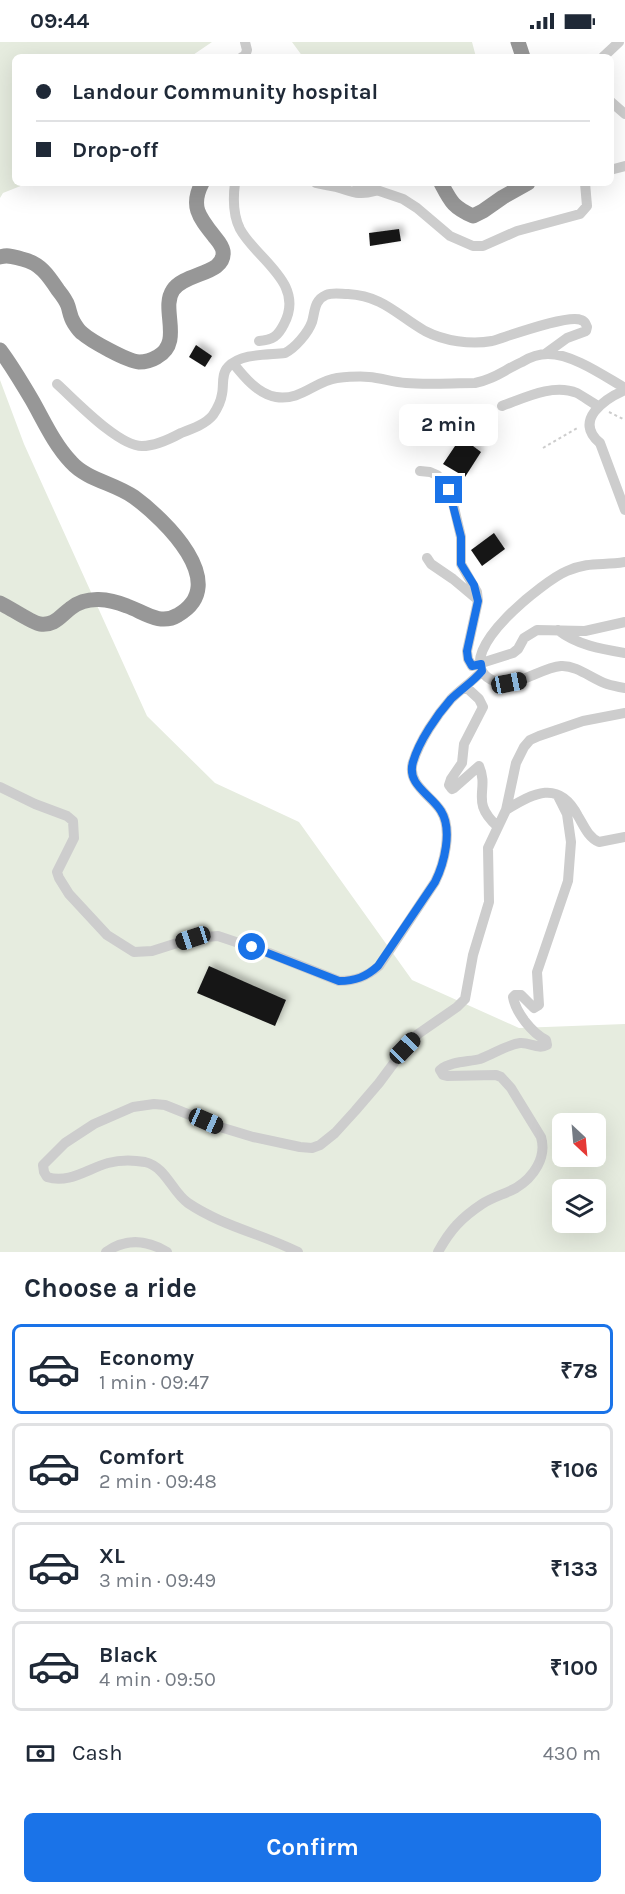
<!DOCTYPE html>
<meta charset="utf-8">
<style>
:root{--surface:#fff;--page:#f6f6f7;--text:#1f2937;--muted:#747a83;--line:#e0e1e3;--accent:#1a73e8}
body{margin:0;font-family:Karla,sans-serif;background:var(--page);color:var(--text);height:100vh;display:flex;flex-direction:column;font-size:22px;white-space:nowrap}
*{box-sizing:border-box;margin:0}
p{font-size:20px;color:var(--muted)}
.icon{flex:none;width:33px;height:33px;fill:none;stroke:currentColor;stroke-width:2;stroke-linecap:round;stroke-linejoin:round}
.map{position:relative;height:1210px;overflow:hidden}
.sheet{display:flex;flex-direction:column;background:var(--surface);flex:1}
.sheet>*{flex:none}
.hud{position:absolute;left:12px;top:12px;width:602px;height:132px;border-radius:9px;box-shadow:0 6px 24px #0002;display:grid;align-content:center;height:132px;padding:0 24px;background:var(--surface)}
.needle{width:39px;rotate:154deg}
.fabs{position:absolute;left:552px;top:1071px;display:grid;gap:12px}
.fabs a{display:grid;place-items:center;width:54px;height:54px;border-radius:9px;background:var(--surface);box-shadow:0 6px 24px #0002;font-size:30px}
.end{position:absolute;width:27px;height:27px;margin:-14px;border:8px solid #1a73e8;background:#fff;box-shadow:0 0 0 3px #fff}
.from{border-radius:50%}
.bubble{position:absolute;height:42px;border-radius:9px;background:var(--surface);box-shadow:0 6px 24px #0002;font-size:20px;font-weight:700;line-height:42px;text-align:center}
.car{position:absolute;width:18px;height:36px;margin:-18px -9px;border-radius:8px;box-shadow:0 0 4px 2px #0007;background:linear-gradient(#222 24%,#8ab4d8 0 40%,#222 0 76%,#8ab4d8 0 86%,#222 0)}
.hud b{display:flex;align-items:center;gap:21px;height:57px;font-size:22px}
.hud b+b{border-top:2px solid var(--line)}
.hud i{width:15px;height:15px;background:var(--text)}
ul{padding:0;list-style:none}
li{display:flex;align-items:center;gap:18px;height:90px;margin:0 12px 9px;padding:0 12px;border:3px solid var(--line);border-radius:9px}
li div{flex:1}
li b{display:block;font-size:22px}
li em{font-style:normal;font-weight:700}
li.on{border-color:var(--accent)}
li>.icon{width:54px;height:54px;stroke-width:1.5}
h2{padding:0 24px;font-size:27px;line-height:72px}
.pay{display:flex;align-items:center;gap:15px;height:66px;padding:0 24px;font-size:22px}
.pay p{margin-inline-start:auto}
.action{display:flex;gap:12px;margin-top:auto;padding:12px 24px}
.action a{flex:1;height:69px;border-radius:9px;background:var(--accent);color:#fff;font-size:24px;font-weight:700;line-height:69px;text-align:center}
.status{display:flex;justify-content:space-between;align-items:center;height:42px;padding:0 30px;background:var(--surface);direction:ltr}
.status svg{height:16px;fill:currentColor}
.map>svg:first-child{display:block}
.green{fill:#e6ecdf;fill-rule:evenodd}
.building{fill:#171717;filter:url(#shadow)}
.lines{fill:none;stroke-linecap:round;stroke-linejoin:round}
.path{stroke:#cdcdcd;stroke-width:2;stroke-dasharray:3 3;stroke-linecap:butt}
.minor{stroke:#cdcdcd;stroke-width:10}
.highway{stroke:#979797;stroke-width:15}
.route{stroke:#1a73e8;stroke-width:8}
</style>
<div class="status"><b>09:44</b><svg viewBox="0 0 49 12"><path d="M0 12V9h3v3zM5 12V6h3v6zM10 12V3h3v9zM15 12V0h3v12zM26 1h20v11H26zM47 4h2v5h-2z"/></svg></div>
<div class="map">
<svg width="625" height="1210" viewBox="0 0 625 1210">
<defs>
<filter id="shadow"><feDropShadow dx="4" dy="-4" stdDeviation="3" flood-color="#0004"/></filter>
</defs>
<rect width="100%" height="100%" fill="#fff"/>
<path class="green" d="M0,0h212l-22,15h-175v126h13l-25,10 -3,5z
M292,0h180l4,15h-173z
M0,338l24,64 123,272 68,67 84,39 113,158 107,48 106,-4v228h-625zM562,1082h34v32h-34zM562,1148h34v32h-34z"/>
<path class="building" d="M399,187l2,12 -31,5 -1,-13z
M196,303l16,11 -7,11 -16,-10z
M461,395l20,15 -16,25 -22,-13z
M494,491l11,16 -23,17 -11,-16z
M209,924l77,34 -11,26 -78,-33z"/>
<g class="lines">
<path class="path" d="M609,370l16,8
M543,406l36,-21"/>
<path class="minor" d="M242,15l3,-1 2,-6 -2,-8
M603,15l16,-15
M610,59l15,13
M610,128l15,-4
M235,141c-2,15 -2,32 5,46 16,30 66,54 44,95 -6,12 -11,16 -25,17
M316,141c7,2 13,2 20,4 16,4 21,9 39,4
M356,141l47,16 14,9 33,28 23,10h10l34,-15 63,-17 7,-8 -2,-23
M233,321c11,14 25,31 43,34 25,4 39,-16 61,-19 10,-1 22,-2 32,-1 12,1 24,5 37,6 22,2 46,0 69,0 20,-4 29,-13 47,-21 8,-5 17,-8 26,-8 25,0 56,22 77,34
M57,342c18,16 61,62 85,62 13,0 28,-7 39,-13 11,-4 25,-9 32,-18 4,-6 8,-14 9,-21 2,-8 -1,-20 6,-27 13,-14 40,-12 57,-14 10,-5 23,-20 27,-31 3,-10 2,-22 14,-27 7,-3 15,-1 22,-1 35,2 49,21 77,37 19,10 46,14 67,10 17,-5 76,-27 89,-21 5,2 4,3 6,7l-1,4 -19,7 -22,16
M625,348c-21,9 -52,31 -25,53l25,67
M502,364c22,-8 51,-23 75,-13 7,4 14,9 21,13
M420,429l10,1 7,3 9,9 6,15 9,38v27l16,28 1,9 -11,50 1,8 4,7 41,-13 5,-4 6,-11 13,-8 48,1 40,-9
M427,516l4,6 22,15 25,21
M625,520c-23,4 -35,-1 -58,9 -22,9 -113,80 -80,106 23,18 50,-9 74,-11 16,-1 31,13 46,18 6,2 12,3 18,4
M558,588c19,15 43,19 67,23
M466,645l13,12 4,8 -19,37 -2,19 -11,16 -2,6 3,4 2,-1 25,-22c11,25 -10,35 19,61
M0,745l35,17 32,12 6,5 1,17 -17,34 2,6 10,16 38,41 27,17 18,-1 41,-13 25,-2 51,17 70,28c16,0 27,-4 40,-15l56,-84c9,-18 18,-52 6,-71 -9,-15 -35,-27 -28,-49 7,-22 23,-46 38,-63 10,-10 21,-17 31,-28
M506,768c27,-17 53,-31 72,6 6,10 10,21 21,26l26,-5
M106,1210c20,-14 41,-12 61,0
M298,1210c-36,-18 -76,-26 -110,-49 -16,-11 -22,-36 -43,-41 -11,-2 -26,-2 -37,1 -21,6 -39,21 -61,14l-3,-5 -1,-7 22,-22 29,-19 39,-17 21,-3 11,1 55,22 33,10 47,10 12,1 8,-3 15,-12 20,-22 24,-28 26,-35 13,-14 39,-27 8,-8 8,-44 16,-53 -1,-54 18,-38 10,-47 8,-16 6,-7 9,-4 44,-15 42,-8
M438,1210c12,-22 23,-34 44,-48 11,-7 23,-10 34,-16 18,-11 31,-31 25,-51l-30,-49 -10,-11 -5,-2 -49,1 -4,-1 -3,-5c11,-9 28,-8 40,-11 14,-5 26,-14 40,-16 10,-1 18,7 27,2l-1,-5c-14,-7 -30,-27 -33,-43l2,-2h6l13,13 5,-3 -2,-33 31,-91 3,-39 -4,-28 -9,-18"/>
<path class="highway" d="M518,0l5,15
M441,141c10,19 12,24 32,33l10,-5 20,-14 25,-14
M0,215c8,-3 14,0 22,2 18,4 26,16 36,31 4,5 8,10 10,16 2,6 2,11 6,17 2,3 5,8 8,10 9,8 45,28 57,29 6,0 13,-2 18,-5 27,-15 3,-48 16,-67 12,-18 53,-15 50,-39 -1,-6 -5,-10 -9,-15 -15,-19 -24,-30 -12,-53
M0,308c12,16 22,33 32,50 12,21 22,44 39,62 16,18 43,21 63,35 30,22 98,87 44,118 -18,11 -34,-3 -51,-9 -17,-7 -40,-11 -56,2 -11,8 -16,18 -31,16 -8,-1 -31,-17 -40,-21"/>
</g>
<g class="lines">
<path class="route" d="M252,905l87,34c16,0 27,-4 39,-15l57,-84c9,-18 18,-52 6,-71 -9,-16 -35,-26 -28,-49 6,-21 24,-47 38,-63 10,-10 22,-17 31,-28l-1,-7 -9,2 -4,-7 -1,-8 11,-50 -4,-16 -13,-21v-27l-12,-47"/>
</g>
</svg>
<div class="fabs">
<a><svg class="needle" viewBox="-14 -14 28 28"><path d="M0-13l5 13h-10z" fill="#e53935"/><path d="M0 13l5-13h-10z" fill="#747a83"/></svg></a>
<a><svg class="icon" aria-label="layers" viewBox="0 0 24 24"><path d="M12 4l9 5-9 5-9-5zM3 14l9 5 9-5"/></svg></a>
</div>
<i class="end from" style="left:252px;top:905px"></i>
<i class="end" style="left:449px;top:448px"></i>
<div class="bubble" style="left:399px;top:362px;width:99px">2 min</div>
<i class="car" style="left:509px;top:641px;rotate:79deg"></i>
<i class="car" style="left:193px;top:896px;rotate:252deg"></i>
<i class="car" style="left:405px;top:1006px;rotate:44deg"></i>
<i class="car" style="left:206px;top:1079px;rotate:114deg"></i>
<div class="hud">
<b><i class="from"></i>Landour Community hospital</b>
<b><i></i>Drop-off</b>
</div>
</div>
<section class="sheet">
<h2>Choose a ride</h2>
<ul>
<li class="on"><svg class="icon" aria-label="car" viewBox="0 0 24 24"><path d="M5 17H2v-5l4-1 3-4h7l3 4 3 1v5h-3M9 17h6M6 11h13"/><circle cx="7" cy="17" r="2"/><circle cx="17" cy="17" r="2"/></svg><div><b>Economy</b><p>1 min · 09:47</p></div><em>₹78</em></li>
<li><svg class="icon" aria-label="car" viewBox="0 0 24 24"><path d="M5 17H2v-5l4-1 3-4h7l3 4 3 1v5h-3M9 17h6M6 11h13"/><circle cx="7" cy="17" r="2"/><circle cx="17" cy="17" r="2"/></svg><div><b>Comfort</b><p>2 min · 09:48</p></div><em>₹106</em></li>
<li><svg class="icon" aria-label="car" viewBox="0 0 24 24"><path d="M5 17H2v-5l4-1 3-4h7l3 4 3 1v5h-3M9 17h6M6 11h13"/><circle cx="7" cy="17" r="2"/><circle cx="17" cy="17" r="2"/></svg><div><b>XL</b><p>3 min · 09:49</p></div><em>₹133</em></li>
<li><svg class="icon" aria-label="car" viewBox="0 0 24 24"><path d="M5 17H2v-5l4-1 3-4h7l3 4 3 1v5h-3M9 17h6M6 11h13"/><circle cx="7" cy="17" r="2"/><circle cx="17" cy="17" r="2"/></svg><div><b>Black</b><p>4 min · 09:50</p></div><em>₹100</em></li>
</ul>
<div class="pay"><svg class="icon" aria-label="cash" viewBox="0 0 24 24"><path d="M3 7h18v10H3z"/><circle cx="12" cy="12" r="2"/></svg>Cash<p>430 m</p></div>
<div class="action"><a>Confirm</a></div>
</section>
